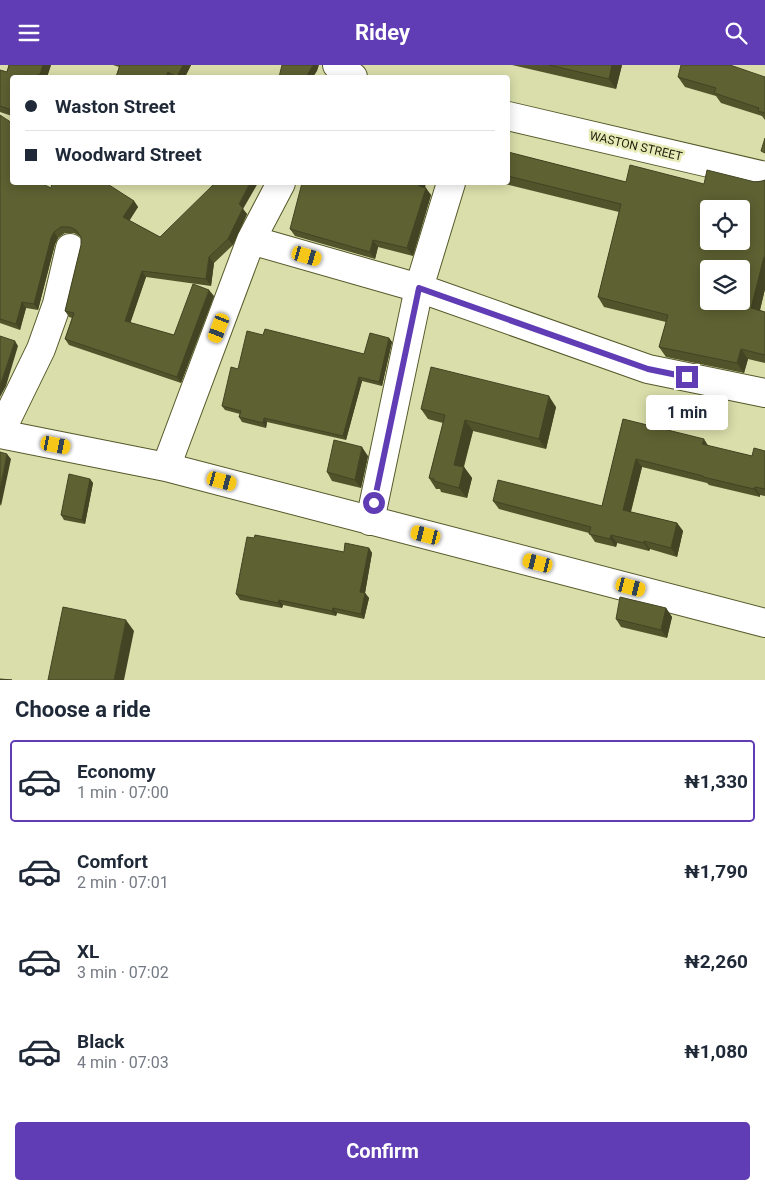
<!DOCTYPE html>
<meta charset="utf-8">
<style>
:root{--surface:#fff;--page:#f2f2f3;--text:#1f2937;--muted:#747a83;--line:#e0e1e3;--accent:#613db5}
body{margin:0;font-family:Roboto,sans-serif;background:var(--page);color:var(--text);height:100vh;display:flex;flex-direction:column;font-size:19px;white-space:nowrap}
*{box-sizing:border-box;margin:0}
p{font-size:16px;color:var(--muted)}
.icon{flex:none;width:28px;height:28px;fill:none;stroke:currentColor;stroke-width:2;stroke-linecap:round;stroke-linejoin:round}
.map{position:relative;height:615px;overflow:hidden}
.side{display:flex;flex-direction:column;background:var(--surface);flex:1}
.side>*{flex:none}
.hud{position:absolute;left:10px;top:10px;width:500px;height:110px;border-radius:5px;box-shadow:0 2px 12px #0003;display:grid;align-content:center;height:110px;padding:0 15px;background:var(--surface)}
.controls{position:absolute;left:700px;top:135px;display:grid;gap:10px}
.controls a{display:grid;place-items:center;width:50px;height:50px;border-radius:5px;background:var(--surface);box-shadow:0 2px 12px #0003;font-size:25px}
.end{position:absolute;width:22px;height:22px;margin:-11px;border:6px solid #613db5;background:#fff;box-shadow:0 0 0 2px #fff}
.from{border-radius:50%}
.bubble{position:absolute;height:35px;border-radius:5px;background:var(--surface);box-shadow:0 2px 12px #0003;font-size:16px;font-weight:700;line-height:35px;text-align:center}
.car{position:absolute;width:15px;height:30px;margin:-15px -8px;border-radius:6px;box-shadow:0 0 4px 1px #0007;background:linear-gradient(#f5c518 24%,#345 0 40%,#f5c518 0 76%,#345 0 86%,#f5c518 0)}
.hud b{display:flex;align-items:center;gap:18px;height:48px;font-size:19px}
.hud b+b{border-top:1px solid var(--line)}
.hud i{width:12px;height:12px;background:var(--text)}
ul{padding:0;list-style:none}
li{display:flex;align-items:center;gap:15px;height:82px;margin:0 10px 8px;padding:0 5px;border:2px solid transparent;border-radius:5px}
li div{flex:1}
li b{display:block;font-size:19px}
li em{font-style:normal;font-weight:700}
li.active{border-color:var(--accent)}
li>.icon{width:45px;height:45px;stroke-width:1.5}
h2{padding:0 15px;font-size:22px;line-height:60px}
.primary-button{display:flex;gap:10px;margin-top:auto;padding:10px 15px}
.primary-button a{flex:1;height:58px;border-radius:5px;background:var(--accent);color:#fff;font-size:20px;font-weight:700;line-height:58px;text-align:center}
header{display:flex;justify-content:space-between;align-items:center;height:65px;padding:0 15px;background:var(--accent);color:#fff;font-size:22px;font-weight:700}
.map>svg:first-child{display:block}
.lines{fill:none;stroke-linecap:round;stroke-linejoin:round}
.minor-casing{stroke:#56592a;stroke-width:30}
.minor{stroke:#fff;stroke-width:28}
.wall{fill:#51532b}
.shaded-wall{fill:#424423}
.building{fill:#5e6132;stroke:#424423;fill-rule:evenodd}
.route{stroke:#613db5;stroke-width:6}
.labels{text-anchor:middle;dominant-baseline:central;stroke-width:5;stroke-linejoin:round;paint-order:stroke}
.street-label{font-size:12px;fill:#1d1e0a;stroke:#e6ebb7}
</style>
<header><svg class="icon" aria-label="menu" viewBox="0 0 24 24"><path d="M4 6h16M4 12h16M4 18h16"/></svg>Ridey<svg class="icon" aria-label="search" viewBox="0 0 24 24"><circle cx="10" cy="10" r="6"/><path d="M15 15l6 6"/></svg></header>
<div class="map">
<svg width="765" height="615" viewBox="0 0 765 615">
<rect width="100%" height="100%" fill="#d9deaa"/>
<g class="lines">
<defs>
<path id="minor" d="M337,0l16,12
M508,51l257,60
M251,175l168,48 229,81 117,24
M0,368l41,-84 16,-45 13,-56
M0,369l166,33 599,156
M166,402l85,-227 30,-57
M370,456l49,-233 32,-105"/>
</defs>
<use href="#minor" class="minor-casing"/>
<use href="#minor" class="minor"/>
</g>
<path class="wall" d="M9,0h42l-4,12h-35v39l-12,-4v-42l7,2z
M113,0h78l-6,12h-69l3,-10z
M512,0h110l-6,24z
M678,12h87v43l-3,-4 -41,-13 -5,-7 -31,-9z
M0,50l12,68 122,18 4,6 -9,13 31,17 83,-28 4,5 -14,31 -19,18 -3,23 -65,-9 -16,46 44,12 40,-39 -33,87 -112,-38 -4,-6 7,-21 -3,-1 -4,-6 16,-66v-8l-7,-4h-9l-7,5 -3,6 -17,66 -12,-2 -6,22 -20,-7z
M508,87l118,30 78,2 58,-3 3,-1v109l-5,21 5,2v51l-17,-4 -4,14 -78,-16 -7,-10 7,-25 -62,-15 -6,-10 21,-85 -118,-29h7z
M425,123l6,7 -18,61 -35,-9 -3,12 -80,-23 -5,-7z
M263,270l101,19 25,-16 3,4 -10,44 -20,-5 -16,59 -79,-18 -1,6 -24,-6 -3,-5 1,-3 -15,-4 -3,-4 16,-37z
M556,342l-10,42 -73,-18 -9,36 8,11 -5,20 -26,-6 -1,-3h-4l-7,-11 14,-55 -15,-4 -7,-10z
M623,354l85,27 44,10 13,-5v45l-5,-1v2l-51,-12 -2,-2 -65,-16 -11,45 46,11 6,8 -6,26 -27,-8 -1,2 -32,-8 -1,4 -21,-5 -6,-9 -90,-24 -6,-8 109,5z
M368,391l-7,32 -29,-7 -5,-9z
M90,414l3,4 -8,41 -21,-4 -3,-5z
M369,483l3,5 -7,40 4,5 -5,21 -27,-6 -1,3 -53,-11 -1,3 -42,-8 -4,-6 108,-42z
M666,543l6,9 -5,21 -46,-11 -5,-8z"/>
<path class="shaded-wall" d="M43,0h8l-4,12h-5l-2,-2z
M183,0h8l-6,12h-8z
M313,0h6l-2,6 -4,6h-7z
M612,0h10l-6,24 -7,-10z
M168,7l3,5h-5z
M250,118h8l-15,26 4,5 -14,31 -5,-6 11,-35z
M419,118h7l-2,10 -5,-7z
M426,123l5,7 -18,61 -6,-8z
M134,136l4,6 -10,16 -5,-6z
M54,167l4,6 -3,6 -17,66 -4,-6 17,-66z
M373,175l5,7 -3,12 -5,-7z
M209,192l5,6 -3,23 -5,-7z
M764,192l1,2v30l-7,29 -7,-10z
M142,206l4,6 -17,50 -4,-6z
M209,225l5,6 -33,87 -4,-6z
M22,237l4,6 -6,22 -4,-6z
M389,273l3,4 -10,44 -3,-4z
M15,276l3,5 -12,40 -6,11v-12z
M741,284l7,10 -4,14 -7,-10z
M359,312l3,4 -16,59 -3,-4z
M549,331l7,11 -10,42 -7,-10z
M264,353l3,4 -1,6 -3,-5z
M465,355l8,11 -12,44 -7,-10z
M704,374l5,8 -7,-3z
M362,382l6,9 -7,32 -6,-8z
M7,389l4,5 -10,47 -1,-2v-14z
M636,394l6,8 -13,51 -6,-8z
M464,402l8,11 -5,20 -8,-10z
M90,414l3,4 -8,41 -3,-4z
M755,422l5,8v2l-6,-8z
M677,458l6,8 -6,26 -6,-9z
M611,470l6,8 -1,4 -6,-8z
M644,476l6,8 -1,2 -5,-8z
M369,483l3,5 -7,40 4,5 -5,21 -3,-5 -1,-22z
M279,535l4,5 -1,3 -4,-5z
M333,543l4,5 -1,3 -4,-5z
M666,543l6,9 -5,21 -6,-8z
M126,555l8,11 -10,49h-10z"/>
<path class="building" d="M9,0h34l-3,10 -2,-1 -1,3h-25v33l-12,-4v-36l7,2z
M120,0h63l-6,12 -9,-5 -2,5h-50z
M282,0h31l-7,12h-27z
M549,0h63l-3,14z
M681,0h49l35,12v36l-7,-2 1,-3 -45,-15 2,-5 -38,-11z
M0,50l12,8v60h29l10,5 1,-5h54l28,18 -11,16 37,20 55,-54h35l-11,21 4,4 -15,31 -19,18 -3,22 -64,-8 -17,50 49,14 19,-51 16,6 -32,87 -112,-38 9,-26 -9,-2 16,-66v-8l-5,-7 -6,-3h-9l-7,5 -3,6 -17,66 -12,-2 -6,22 -16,-5z
M765,73v15l-4,-2z
M508,87l118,30 4,-17 74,19 3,-14 48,12 7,-1 3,-1v77h-1l-13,51 14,4v43l-24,-6 -4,14 -78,-16 9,-32 -70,-18 23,-93 -113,-28zM709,144h32v32h-32zM709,204h32v32h-32z
M302,118h117v3l7,2 -19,60 -34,-8 -3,12 -80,-23z
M265,264l99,25 6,-21 19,5 -10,44 -20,-5 -16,59 -79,-18 -1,5 -24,-6 2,-6 -19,-5 9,-39 7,2 9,-38 16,4z
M0,271l15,5 -13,39 -2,5z
M431,302l118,29 -10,43 -74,-19 -11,45 10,2 -5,21 -25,-7v-2l-5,-1 16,-63 -24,-6z
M623,354l81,20 -2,5 50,12 2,-8 11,3v38l-10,-2 -1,2 -51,-12v-1l-67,-17 -13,51 54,13 -6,25 -27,-7v2l-33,-8 -1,4 -21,-5 2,-7 -98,-26 5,-21 104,26z
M334,375l28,7 -7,33 -28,-8z
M0,387l7,2 -7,36z
M69,409l21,5 -8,41 -21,-5z
M255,470l89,17 1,-9 24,5 -9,44 5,1 -4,21 -28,-6 -1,3 -53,-11 -1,3 -42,-9 11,-57 7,1z
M620,532l46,11 -5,22 -45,-11z
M63,542l63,13 -12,60h-66z
M0,614l12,1h-12z"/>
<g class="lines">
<path class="route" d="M374,438l45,-215 229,81 39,8"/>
</g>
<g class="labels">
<g class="street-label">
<text transform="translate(636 81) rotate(13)">WASTON STREET</text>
</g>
</g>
</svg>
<div class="controls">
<a><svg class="icon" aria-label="locate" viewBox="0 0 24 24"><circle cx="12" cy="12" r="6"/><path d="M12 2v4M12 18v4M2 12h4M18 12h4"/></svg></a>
<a><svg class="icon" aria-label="layers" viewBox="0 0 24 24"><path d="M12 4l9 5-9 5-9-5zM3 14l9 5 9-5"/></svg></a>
</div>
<i class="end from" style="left:374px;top:438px"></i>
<i class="end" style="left:687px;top:312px"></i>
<div class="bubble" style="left:646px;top:330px;width:82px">1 min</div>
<i class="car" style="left:307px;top:191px;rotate:106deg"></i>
<i class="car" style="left:219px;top:263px;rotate:201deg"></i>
<i class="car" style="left:56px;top:380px;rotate:101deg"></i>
<i class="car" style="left:222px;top:416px;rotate:105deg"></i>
<i class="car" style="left:426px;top:470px;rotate:284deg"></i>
<i class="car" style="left:538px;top:498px;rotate:284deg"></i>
<i class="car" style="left:631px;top:522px;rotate:104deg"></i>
<div class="hud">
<b><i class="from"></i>Waston Street</b>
<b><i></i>Woodward Street</b>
</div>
</div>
<section class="side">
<h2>Choose a ride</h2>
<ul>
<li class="active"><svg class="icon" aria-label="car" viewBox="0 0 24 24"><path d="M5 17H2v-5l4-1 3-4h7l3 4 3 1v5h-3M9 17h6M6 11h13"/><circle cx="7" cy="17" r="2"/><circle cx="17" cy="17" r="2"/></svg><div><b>Economy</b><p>1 min · 07:00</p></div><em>₦1,330</em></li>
<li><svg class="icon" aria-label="car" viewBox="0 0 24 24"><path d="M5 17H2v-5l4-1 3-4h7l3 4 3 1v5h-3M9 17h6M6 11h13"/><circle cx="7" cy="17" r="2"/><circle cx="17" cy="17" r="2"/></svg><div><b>Comfort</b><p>2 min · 07:01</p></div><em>₦1,790</em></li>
<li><svg class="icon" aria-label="car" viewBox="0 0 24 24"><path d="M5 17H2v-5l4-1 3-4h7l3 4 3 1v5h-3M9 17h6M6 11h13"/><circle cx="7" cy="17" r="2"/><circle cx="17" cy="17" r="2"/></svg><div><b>XL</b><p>3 min · 07:02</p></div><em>₦2,260</em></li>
<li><svg class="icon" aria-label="car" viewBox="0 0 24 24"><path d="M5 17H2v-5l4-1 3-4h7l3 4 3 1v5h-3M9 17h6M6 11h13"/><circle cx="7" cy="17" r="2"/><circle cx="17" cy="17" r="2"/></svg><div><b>Black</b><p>4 min · 07:03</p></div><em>₦1,080</em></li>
</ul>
<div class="primary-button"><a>Confirm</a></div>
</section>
